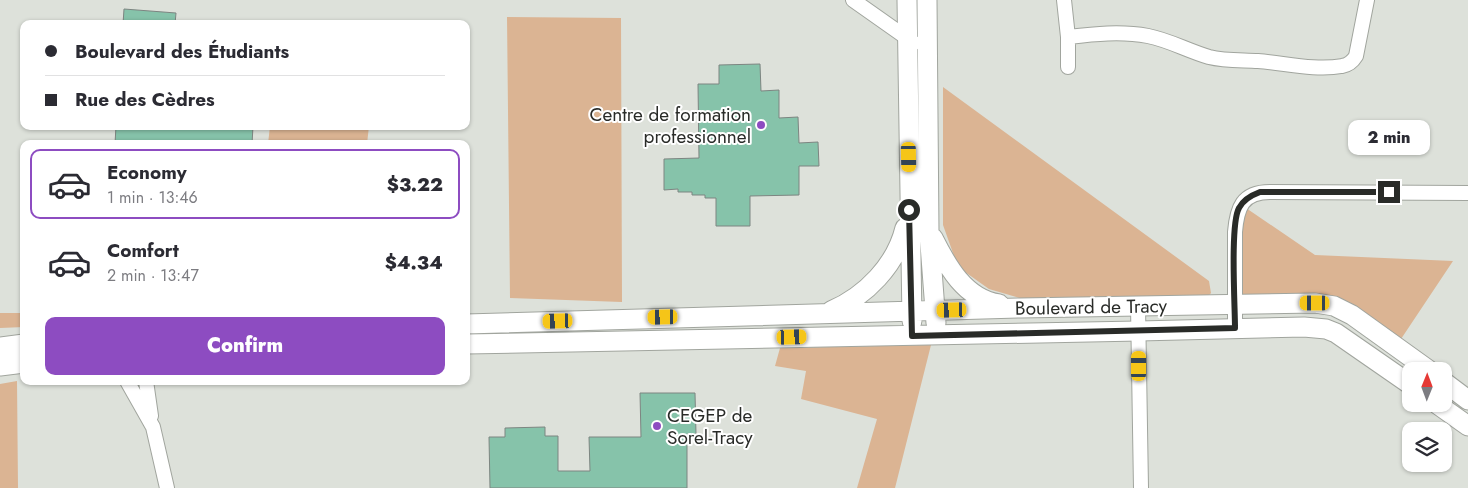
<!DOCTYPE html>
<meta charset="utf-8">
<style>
:root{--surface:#fff;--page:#f7f7f7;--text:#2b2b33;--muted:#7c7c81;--line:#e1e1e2;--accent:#8d4cc1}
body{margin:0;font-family:Jost,sans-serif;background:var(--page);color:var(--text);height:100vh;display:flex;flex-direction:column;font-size:19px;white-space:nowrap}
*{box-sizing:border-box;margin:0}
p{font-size:16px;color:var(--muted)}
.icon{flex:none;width:28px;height:28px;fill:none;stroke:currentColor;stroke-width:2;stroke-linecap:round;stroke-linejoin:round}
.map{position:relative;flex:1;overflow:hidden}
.side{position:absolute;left:20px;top:140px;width:450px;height:245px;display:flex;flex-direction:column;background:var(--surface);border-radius:10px;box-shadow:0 1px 4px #0004}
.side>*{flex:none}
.hud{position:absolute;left:20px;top:20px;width:450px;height:110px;border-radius:10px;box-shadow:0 1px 4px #0004;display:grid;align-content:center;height:110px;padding:0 25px;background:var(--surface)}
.needle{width:32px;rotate:1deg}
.tools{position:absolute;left:1402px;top:362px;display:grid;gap:10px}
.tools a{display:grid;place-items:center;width:50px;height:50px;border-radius:10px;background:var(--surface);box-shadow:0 1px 4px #0004;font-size:25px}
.end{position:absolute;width:22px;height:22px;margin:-11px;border:6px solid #292b28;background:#fff;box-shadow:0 0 0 2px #fff}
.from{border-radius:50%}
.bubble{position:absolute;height:35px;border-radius:10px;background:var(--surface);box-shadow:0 1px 4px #0004;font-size:16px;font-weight:800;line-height:35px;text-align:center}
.car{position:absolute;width:15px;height:30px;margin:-15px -8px;border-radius:6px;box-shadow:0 0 4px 1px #0007;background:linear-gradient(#f5c518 24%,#345 0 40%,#f5c518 0 76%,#345 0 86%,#f5c518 0)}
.hud b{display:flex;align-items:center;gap:18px;height:48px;font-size:19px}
.hud b+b{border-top:1px solid var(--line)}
.hud i{width:12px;height:12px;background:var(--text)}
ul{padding:9px 0 0;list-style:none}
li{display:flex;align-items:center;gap:15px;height:70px;margin:0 10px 8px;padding:0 15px;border:2px solid transparent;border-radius:10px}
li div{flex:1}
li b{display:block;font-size:19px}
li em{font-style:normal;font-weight:800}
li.active{border-color:var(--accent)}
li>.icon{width:45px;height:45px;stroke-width:1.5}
.button{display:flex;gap:10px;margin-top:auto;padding:10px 25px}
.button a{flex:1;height:58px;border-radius:10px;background:var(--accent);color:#fff;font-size:20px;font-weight:800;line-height:58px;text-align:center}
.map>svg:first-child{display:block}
.green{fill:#dbb493}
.building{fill:#86c3aa;stroke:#7d8581}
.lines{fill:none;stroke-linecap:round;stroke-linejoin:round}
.street-casing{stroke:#a1a59e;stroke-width:16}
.secondary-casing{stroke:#a1a59e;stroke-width:21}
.street{stroke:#fff;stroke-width:14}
.secondary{stroke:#fff;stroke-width:19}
.route{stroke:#292b28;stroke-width:6}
.poi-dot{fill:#8d4cc1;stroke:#fff;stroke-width:2}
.labels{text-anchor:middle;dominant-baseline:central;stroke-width:4;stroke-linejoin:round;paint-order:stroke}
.poi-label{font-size:19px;fill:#292b28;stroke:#fff;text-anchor:end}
.street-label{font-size:19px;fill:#292b28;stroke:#fff}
</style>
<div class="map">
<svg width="1468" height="488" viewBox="0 0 1468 488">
<rect width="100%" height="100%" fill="#dde1da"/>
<path class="green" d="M507,17l114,1 1,284 -112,-4z
M943,87l266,194 2,12 -5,6 -173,3 -44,-13 -31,-22 -15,-42z
M270,126h99l-2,18h-99z
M1246,208l69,47 138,6 -54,81 -49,-34 -110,-8 2,-85z
M0,313h24v14l-24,1z
M931,345l-36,143h-38l20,-69 -76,-20 5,-28 -31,-5 5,-18z
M17,381l1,107h-18v-104z"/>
<path class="building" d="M124,9l52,4 -1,11h-52z
M760,64l1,27 18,-1v28l19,-1 1,26 19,-1 1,24h-20v29l-49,1v30h-34v-28h-11v-3h-13v-3h-14v-3l-14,1v-31l35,-1 -1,-74h21v-19z
M116,126h137l-1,18h-137z
M640,393h55l1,41h-9v54h-197l-1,-51h16v-9l40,-1v9h13v35h32l-1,-34h52z"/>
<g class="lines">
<defs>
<path id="street" d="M853,0l61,43
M1064,0l4,37v30
M1068,37c26,-3 53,-6 80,-1 21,4 40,15 61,21 16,4 33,3 49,4 26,2 58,10 84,5 7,-1 11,-5 14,-10l11,-56
M1138,306l3,182
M1235,328v-96c2,-24 7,-40 35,-40l198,1
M127,381l26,46 14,61
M146,381l5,35"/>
<path id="secondary" d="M907,0l5,321
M927,0l2,231 7,92
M933,238c14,28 32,61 66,66
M831,311c35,-15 65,-46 74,-83
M466,324l554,-16 295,-5 19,3 18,9 78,56
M466,344l673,-13 165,-4 22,2 10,4 75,52
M0,347l24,-3
M0,366l24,-3
M1444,382l24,18
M1437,404l31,22"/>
</defs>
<use href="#street" class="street-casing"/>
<use href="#secondary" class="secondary-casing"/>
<use href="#street" class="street"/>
<use href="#secondary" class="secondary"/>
</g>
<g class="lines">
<path class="route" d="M909,210l3,126 323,-8c0,-22 -5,-104 4,-120 4,-8 13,-13 21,-16h129"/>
</g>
<g class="poi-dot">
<circle cx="761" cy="125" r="5"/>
<circle cx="657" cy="426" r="5"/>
</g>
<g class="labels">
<g class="poi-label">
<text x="751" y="114">Centre de formation<tspan x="751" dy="22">professionnel</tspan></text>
<text x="667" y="415" text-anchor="start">CEGEP de<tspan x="667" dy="22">Sorel-Tracy</tspan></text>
</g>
<g class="street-label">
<text transform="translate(1091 307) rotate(-1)">Boulevard de Tracy</text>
</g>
</g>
</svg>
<div class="tools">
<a><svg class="needle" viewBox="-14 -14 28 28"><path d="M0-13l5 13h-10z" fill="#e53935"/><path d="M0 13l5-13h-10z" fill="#7c7c81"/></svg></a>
<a><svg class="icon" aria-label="layers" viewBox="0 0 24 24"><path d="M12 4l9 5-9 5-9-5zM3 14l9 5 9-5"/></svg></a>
</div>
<i class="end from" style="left:909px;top:210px"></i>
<i class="end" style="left:1389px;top:192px"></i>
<div class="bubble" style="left:1348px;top:120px;width:82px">2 min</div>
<i class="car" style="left:909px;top:157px;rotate:179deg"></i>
<i class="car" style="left:1315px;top:303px;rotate:270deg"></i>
<i class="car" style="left:952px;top:310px;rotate:268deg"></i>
<i class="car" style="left:663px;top:317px;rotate:269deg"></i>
<i class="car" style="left:558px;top:321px;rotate:268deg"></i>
<i class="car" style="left:792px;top:337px;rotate:88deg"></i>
<i class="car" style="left:1139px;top:366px;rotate:0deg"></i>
<div class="hud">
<b><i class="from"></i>Boulevard des Étudiants</b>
<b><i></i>Rue des Cèdres</b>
</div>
<section class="side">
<ul>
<li class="active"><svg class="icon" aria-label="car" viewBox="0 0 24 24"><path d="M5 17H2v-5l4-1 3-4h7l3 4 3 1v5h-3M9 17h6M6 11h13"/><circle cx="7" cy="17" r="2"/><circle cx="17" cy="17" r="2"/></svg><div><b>Economy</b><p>1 min · 13:46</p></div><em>$3.22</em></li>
<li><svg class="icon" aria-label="car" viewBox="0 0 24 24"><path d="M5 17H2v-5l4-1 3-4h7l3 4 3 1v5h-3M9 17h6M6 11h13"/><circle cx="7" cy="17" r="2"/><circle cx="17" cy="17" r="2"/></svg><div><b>Comfort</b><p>2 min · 13:47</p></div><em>$4.34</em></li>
</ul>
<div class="button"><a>Confirm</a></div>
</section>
</div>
